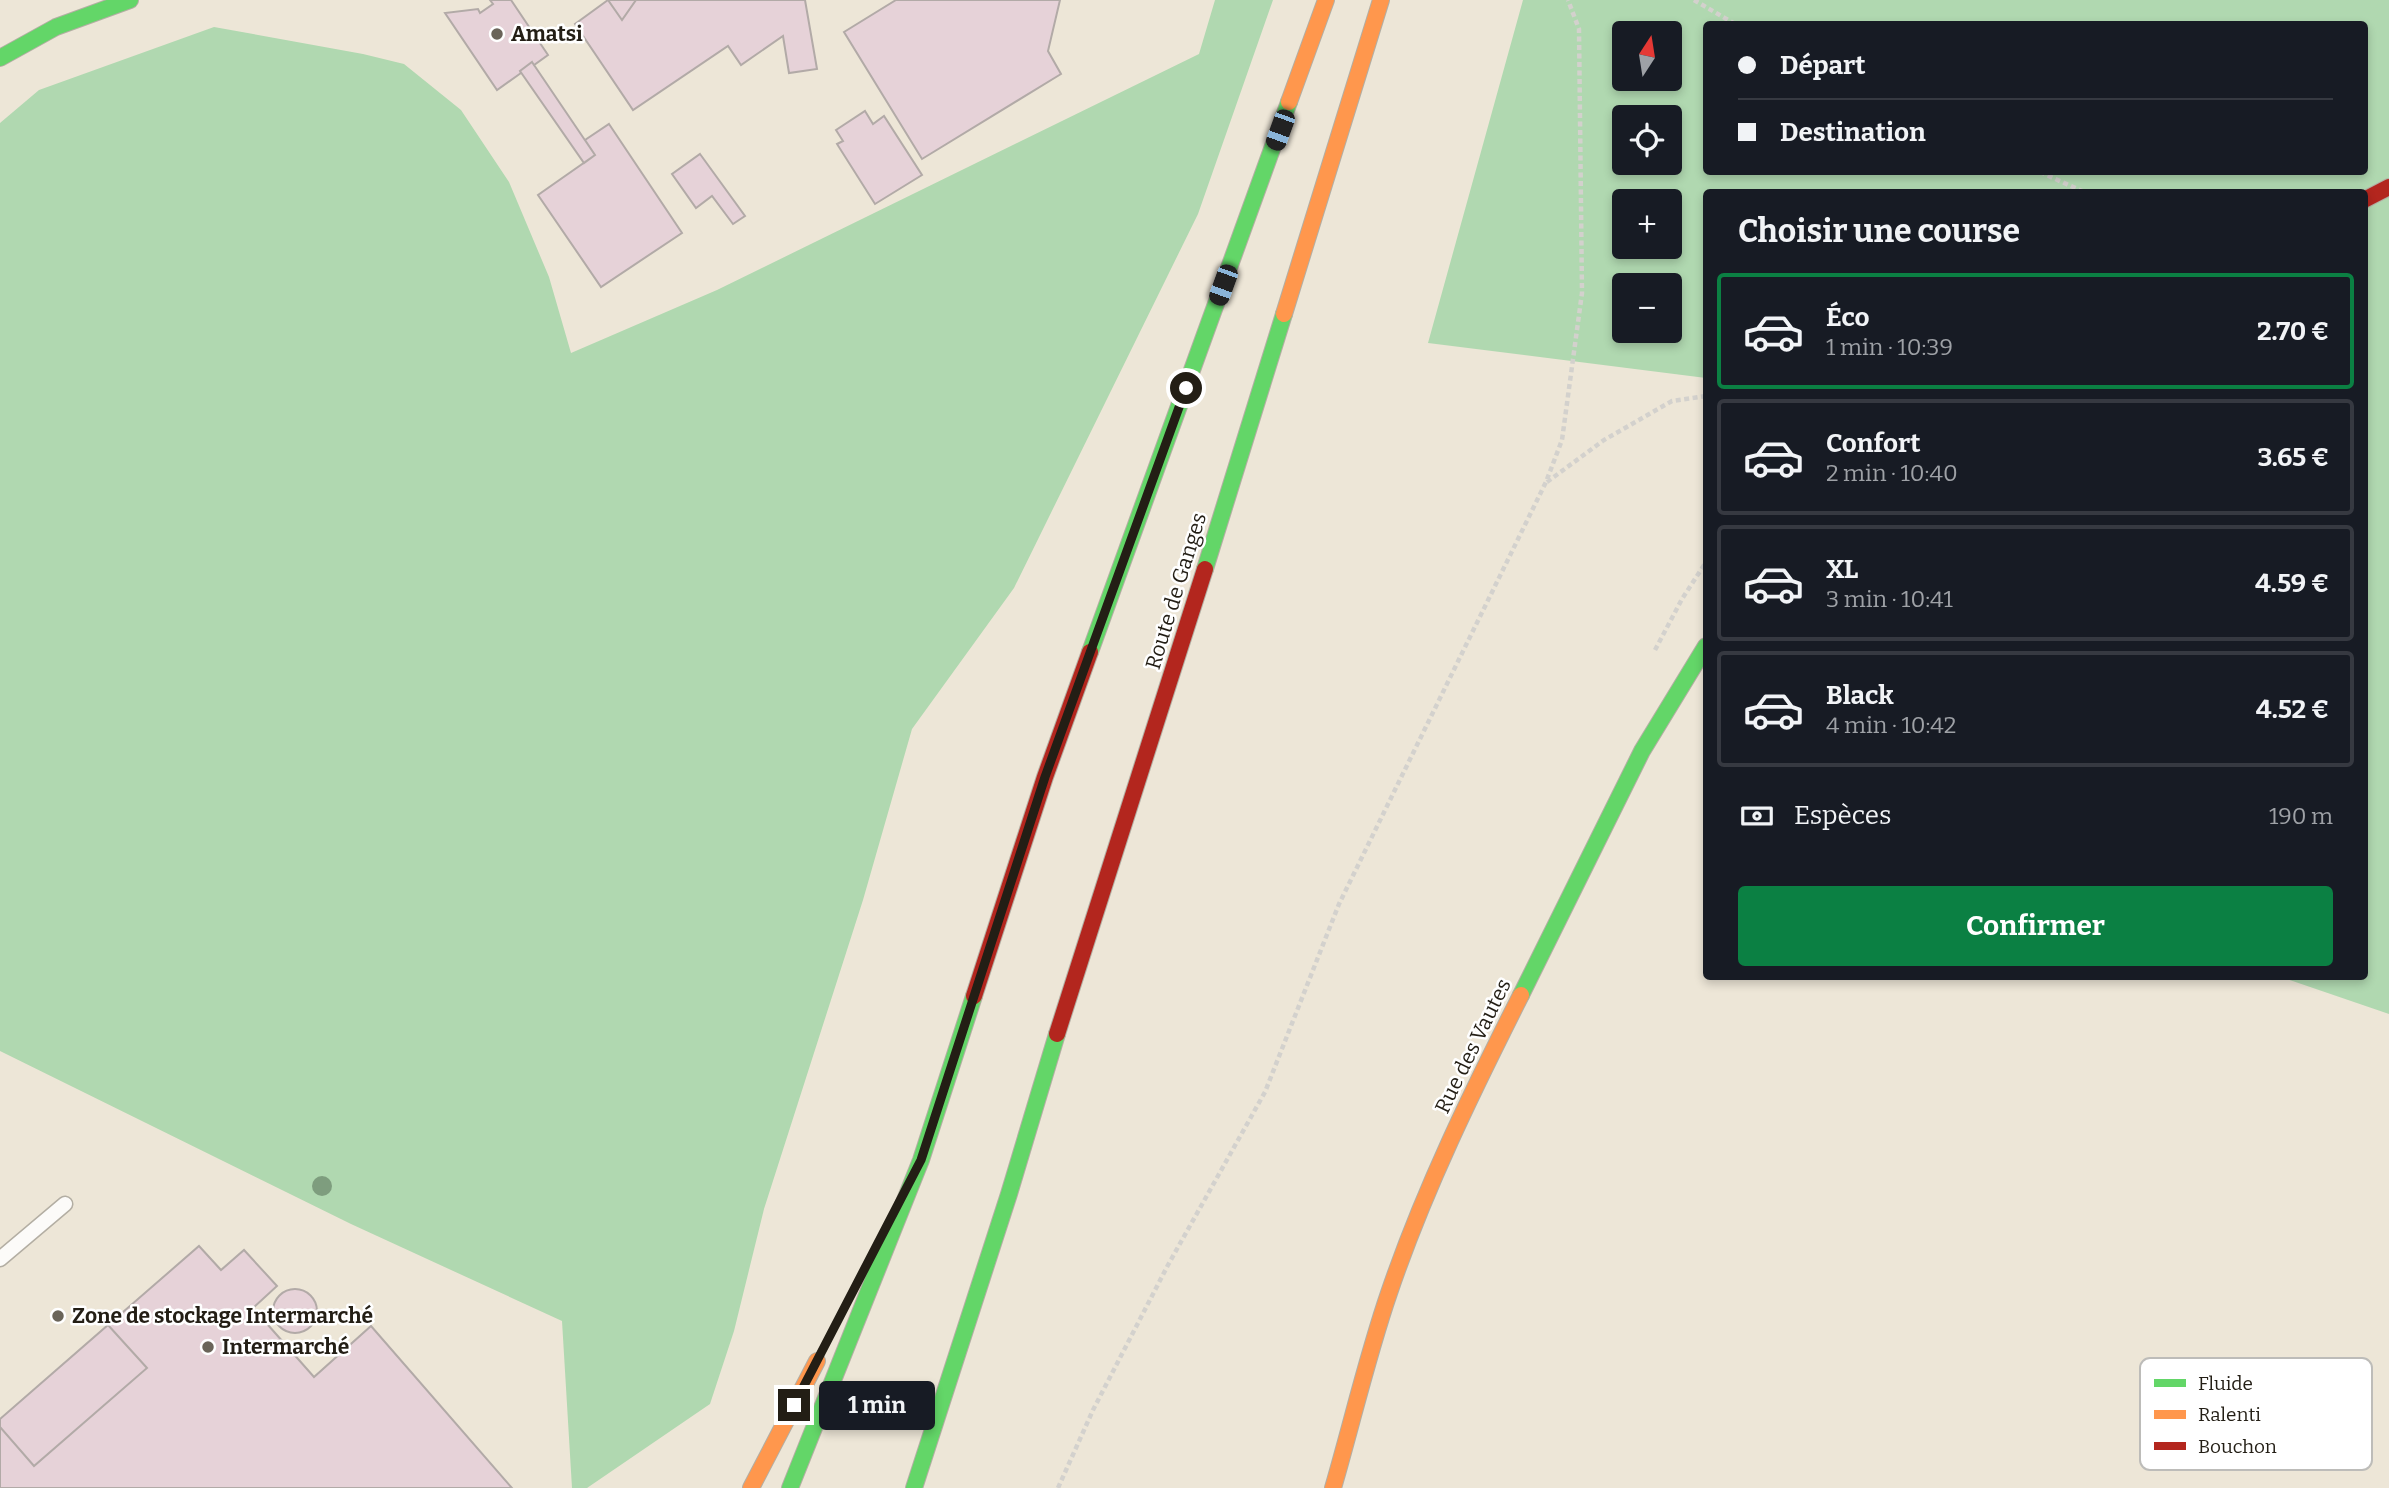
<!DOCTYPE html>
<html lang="fr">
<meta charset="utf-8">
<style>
:root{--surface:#171b24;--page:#242831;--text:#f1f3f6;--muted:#9ea1a6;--line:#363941;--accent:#0b8043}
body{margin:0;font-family:Bitter,serif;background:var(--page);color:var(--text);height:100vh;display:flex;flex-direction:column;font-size:26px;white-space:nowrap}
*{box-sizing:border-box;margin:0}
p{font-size:23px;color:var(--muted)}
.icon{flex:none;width:38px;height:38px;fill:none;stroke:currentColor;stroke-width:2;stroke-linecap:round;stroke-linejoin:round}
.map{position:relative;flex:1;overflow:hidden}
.panel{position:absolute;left:1703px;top:189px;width:665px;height:791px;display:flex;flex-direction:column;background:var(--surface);border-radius:7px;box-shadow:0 4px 10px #0003}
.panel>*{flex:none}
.hud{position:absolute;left:1703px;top:21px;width:665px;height:154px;border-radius:7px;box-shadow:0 4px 10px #0003;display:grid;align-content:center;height:154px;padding:0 35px;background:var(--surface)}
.needle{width:46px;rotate:12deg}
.fabs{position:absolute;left:1612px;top:21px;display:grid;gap:14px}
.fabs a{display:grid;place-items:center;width:70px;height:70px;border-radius:7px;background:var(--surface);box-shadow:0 4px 10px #0003;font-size:35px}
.end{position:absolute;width:32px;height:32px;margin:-16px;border:9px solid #231e15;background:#fff;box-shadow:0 0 0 4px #fff}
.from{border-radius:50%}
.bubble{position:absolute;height:49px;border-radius:7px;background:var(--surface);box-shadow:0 4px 10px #0003;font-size:23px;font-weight:700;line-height:49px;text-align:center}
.car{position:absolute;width:21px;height:42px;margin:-21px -10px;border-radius:9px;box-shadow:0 0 5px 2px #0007;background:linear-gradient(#222 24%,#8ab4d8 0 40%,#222 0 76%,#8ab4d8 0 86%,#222 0)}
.hud b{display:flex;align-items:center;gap:24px;height:66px;font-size:26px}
.hud b+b{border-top:2px solid var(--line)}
.hud i{width:18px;height:18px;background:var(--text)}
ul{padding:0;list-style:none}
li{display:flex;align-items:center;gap:21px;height:116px;margin:0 14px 10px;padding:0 21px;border:4px solid var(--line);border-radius:7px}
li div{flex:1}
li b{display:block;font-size:26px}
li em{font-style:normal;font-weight:700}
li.on{border-color:var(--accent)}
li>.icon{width:63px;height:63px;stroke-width:1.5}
h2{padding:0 35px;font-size:32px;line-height:84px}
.pay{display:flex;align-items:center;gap:18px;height:77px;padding:0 35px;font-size:26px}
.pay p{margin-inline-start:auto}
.primary-button{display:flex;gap:14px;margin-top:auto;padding:14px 35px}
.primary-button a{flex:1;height:80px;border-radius:7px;background:var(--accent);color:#fff;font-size:28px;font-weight:700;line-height:80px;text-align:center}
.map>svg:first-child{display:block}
.green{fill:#b0d8b0;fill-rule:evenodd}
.building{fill:#e6d2d8;stroke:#b2aaa7;stroke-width:2}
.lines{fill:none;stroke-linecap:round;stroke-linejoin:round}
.lane-casing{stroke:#b3aea3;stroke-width:17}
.fast-casing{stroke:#b3aea3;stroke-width:18}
.slow-casing{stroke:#b3aea3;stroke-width:18}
.jam-casing{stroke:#b3aea3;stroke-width:18}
.path{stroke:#d3d1cd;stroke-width:4.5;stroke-dasharray:5 3.5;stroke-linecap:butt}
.lane{stroke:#fcfbf9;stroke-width:14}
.fast{stroke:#63d668;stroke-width:16}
.slow{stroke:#ff974d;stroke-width:16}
.jam{stroke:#b3261e;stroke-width:16}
.tree{fill:#7e9d7e}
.route{stroke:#231e15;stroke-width:9}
.poi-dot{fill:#6a6459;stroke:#fff;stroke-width:2.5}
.labels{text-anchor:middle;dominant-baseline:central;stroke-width:5;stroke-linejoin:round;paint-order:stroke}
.poi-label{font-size:21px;font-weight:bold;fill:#231e15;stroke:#fff;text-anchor:start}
.street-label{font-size:21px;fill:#231e15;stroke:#fff}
.key{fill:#fff;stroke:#bdbcb9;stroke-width:2}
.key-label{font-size:19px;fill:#231e15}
</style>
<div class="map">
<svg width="2389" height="1488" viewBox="0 0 2389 1488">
<rect width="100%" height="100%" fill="#ede6d7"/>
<path class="green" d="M1215,0h58l-75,214 -184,374 -102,141 -49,171 -99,309 -30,122 -24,73 -123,84h-15l-10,-167 -211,-97 -351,-173v-928l39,-33 175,-63 149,27 41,10 57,46 48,72 40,95 22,76 146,-63 482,-236z
M1523,0h866v1014l-108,-37 83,-1v-784h-658v186l-278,-35zM1706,24h658v148h-658zM1624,33h46v46h-46zM1624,117h46v46h-46zM1624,201h46v46h-46zM1624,285h46v46h-46z"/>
<path class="building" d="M490,0h21l37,55 -14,10 -2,-3 -12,9 1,2 -24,17 -52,-77 33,-4 2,4 13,-9z
M608,0l14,20 14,-20h169l12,69 -28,4 -6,-37 -42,29 -13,-19 -95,64 -58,-86z
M608,0h28l-14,20z
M896,0h164l-12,51 13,23 -139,85 -78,-127z
M532,62l63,93 -11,8 -64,-92z
M865,111l8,13 11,-8 38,59 -47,29 -38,-60 6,-3 -7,-11z
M609,124l73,109 -81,54 -63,-92 57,-40 -10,-15z
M700,154l45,62 -12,8 -21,-28 -16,12 -24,-34z
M199,1246l22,24 23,-20 33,36 -24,22 61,69 57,-51 141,162h-512v-61l34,39 113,-98 -39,-43z
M273 1311a22 22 0 1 1 44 0a22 22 0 1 1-44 0Z
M108,1325l39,43 -113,98 -34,-39v-8z"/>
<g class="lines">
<defs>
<path id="lane" d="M0,1259l65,-55"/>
<path id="fast" d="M0,58l56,-31 74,-27
M1205,569l79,-255
M1090,652l199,-550
M1521,995l121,-244 64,-105
M790,1488l131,-328 53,-164
M914,1488l95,-294 48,-160"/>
<path id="slow" d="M1289,102l37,-102
M1284,314l97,-314
M751,1488l66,-127
M1333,1488c19,-65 34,-131 56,-195 35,-103 83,-201 132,-298"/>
<path id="jam" d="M2364,200l25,-13
M974,996l71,-219 45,-125
M1057,1034l148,-465"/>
</defs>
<use href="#lane" class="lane-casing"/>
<use href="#fast" class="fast-casing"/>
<use href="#slow" class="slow-casing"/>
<use href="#jam" class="jam-casing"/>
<path class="path" d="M1694,0l41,24
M2040,172l44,20
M1547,482l57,-42 68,-39 34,-5
M1655,650l27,-51 24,-37
M1058,1488l35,-78 75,-145 97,-173 74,-188 207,-422 16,-42 20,-147 -3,-264 -11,-29"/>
<use href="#lane" class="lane"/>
<use href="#fast" class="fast"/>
<use href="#slow" class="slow"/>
<use href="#jam" class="jam"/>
</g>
<circle class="tree" cx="322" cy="1186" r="10"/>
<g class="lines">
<path class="route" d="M794,1405l127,-245 124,-383 141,-389"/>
</g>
<g class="poi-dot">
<circle cx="497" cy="34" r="7"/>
<circle cx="58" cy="1316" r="7"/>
<circle cx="208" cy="1347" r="7"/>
</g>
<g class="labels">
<g class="poi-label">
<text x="511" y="34">Amatsi</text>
<text x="72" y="1316">Zone de stockage Intermarché</text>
<text x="222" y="1347">Intermarché</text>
</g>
<g class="street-label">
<text transform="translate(1176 591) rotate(-73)">Route de Ganges</text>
<text transform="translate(1473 1046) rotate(-64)">Rue des Vautes</text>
</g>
</g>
<rect x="2140" y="1358" width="232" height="112" rx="10" class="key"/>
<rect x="2154" y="1379" width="32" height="8" fill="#63d668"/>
<rect x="2154" y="1410" width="32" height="9" fill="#ff974d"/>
<rect x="2154" y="1442" width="32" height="8" fill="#b3261e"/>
<g class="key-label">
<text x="2198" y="1390">Fluide</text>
<text x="2198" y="1421">Ralenti</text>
<text x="2198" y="1453">Bouchon</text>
</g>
</svg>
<div class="fabs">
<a><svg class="needle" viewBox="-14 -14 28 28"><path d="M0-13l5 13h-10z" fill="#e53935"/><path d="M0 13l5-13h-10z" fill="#9ea1a6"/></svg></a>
<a><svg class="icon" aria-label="locate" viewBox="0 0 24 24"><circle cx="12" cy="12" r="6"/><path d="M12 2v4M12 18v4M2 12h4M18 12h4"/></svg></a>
<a>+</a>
<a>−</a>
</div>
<i class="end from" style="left:1186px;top:388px"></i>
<i class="end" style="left:794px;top:1405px"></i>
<div class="bubble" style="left:819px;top:1381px;width:116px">1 min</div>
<i class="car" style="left:1280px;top:130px;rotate:200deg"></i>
<i class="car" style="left:1223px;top:285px;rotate:200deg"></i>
<div class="hud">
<b><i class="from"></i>Départ</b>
<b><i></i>Destination</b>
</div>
<section class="panel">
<h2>Choisir une course</h2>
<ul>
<li class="on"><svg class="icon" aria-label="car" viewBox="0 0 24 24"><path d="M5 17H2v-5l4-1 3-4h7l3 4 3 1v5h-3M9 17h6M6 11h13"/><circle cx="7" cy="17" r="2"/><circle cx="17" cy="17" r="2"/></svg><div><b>Éco</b><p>1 min · 10:39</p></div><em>2.70 €</em></li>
<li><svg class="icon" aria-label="car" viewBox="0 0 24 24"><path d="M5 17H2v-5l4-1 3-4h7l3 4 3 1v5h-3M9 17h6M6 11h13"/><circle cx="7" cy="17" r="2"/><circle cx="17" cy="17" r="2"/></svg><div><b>Confort</b><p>2 min · 10:40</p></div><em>3.65 €</em></li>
<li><svg class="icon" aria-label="car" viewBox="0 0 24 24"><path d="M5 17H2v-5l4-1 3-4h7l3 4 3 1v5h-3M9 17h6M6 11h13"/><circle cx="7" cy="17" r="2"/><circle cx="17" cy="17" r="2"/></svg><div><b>XL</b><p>3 min · 10:41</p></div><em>4.59 €</em></li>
<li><svg class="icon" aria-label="car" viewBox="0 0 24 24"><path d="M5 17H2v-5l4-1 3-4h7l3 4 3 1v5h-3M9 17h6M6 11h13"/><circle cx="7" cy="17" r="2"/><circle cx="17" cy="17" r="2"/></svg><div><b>Black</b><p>4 min · 10:42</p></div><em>4.52 €</em></li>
</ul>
<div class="pay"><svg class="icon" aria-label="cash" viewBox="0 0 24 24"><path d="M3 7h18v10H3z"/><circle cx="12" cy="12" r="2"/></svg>Espèces<p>190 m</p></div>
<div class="primary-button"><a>Confirmer</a></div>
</section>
</div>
